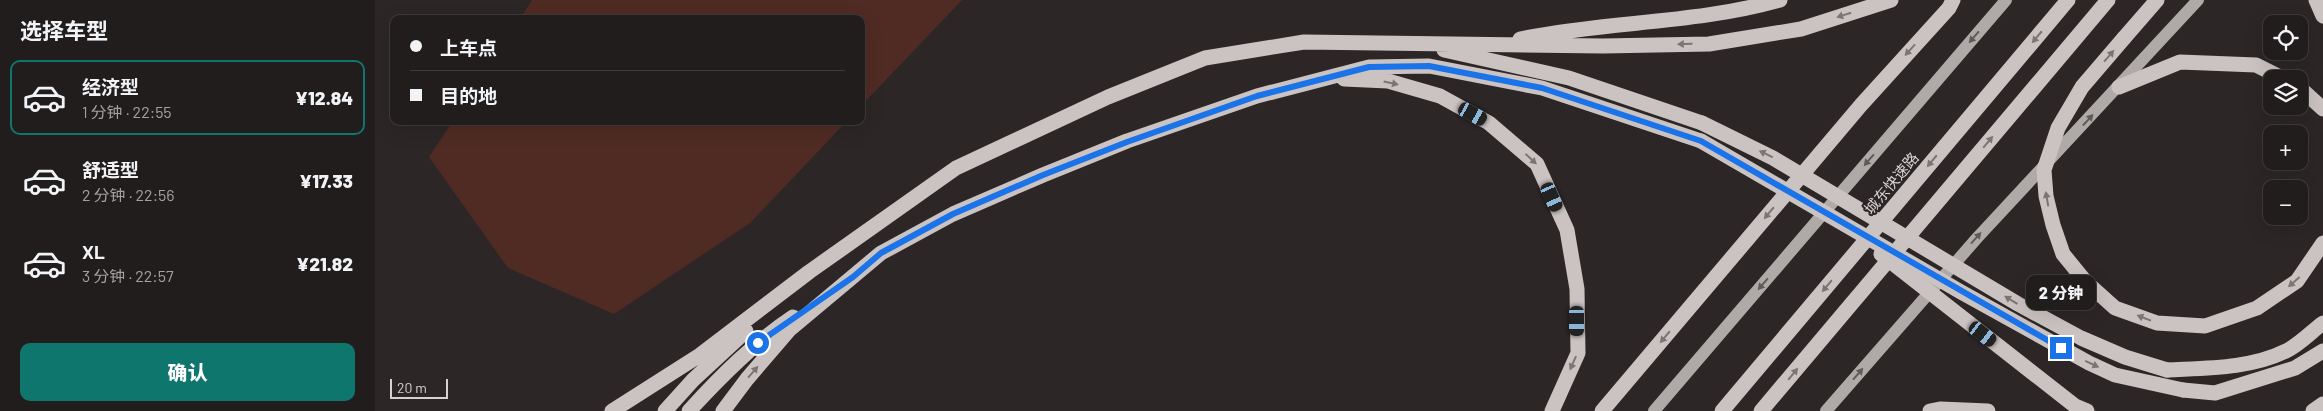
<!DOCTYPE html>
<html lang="zh">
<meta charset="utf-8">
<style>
:root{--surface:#211d1c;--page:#2d2a29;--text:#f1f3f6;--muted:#a2a2a3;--line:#3e3b3b;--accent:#0f766e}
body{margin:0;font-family:Barlow,"Noto Sans SC",sans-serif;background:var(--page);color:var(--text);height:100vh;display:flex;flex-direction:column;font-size:19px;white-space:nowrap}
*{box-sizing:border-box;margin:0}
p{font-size:16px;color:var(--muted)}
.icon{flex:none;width:28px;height:28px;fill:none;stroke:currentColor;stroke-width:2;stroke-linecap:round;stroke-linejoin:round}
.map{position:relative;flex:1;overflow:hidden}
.drawer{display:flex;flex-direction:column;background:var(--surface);width:375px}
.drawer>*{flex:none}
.hud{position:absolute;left:15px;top:15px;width:475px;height:110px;border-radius:10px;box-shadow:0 5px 20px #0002,0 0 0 1px var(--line);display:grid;align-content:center;height:110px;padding:0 20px;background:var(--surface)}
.buttons{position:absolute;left:1888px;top:15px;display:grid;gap:10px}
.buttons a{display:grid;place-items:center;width:45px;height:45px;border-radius:10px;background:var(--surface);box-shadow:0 5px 20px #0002,0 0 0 1px var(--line);font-size:25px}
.scale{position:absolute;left:15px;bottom:12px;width:58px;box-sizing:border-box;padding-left:5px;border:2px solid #d7d3d2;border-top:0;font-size:14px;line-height:18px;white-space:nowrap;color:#d7d3d2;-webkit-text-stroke:4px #2c2726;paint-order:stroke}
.end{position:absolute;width:22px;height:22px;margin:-11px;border:6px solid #1a73e8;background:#fff;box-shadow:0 0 0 2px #fff}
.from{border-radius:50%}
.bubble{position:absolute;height:35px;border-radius:10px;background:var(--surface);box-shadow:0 5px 20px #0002,0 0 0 1px var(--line);font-size:16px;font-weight:800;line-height:35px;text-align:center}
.car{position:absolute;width:15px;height:30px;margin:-15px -8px;border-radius:6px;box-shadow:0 0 4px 1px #0007;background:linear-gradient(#222 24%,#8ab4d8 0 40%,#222 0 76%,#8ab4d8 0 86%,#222 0)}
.hud b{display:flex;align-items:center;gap:18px;height:48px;font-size:19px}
.hud b+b{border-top:1px solid var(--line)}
.hud i{width:12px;height:12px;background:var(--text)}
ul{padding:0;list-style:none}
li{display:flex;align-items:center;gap:15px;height:75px;margin:0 10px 8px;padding:0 10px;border:2px solid transparent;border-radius:10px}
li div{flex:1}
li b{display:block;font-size:19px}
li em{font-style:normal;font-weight:800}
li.selected{border-color:var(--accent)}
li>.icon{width:45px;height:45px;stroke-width:1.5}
h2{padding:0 20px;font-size:22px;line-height:60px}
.action{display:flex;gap:10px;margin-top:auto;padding:10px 20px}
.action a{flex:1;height:58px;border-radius:10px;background:var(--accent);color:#fff;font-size:20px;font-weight:800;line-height:58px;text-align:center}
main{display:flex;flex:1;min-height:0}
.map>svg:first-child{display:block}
.green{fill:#502b24}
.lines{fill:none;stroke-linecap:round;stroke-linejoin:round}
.primary{stroke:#afa9a8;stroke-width:12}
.highway{stroke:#cac3c2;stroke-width:15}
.highway-bridge{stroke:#cac3c2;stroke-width:15}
.oneway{fill:#7b7574}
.oneway2{fill:#605b5a}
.route{stroke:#1a73e8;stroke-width:6}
.labels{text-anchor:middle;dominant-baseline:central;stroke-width:4;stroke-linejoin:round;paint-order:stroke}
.street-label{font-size:15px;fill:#d7d3d2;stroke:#2c2726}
</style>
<main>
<section class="drawer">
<h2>选择车型</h2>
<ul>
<li class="selected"><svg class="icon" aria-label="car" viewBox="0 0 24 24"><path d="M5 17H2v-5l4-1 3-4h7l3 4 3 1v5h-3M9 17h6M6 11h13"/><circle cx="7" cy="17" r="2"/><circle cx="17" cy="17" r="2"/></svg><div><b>经济型</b><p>1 分钟 · 22:55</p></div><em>¥12.84</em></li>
<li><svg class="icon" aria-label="car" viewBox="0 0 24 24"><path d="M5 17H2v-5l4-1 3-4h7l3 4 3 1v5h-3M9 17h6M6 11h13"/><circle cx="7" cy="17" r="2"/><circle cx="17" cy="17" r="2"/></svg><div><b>舒适型</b><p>2 分钟 · 22:56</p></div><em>¥17.33</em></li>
<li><svg class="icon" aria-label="car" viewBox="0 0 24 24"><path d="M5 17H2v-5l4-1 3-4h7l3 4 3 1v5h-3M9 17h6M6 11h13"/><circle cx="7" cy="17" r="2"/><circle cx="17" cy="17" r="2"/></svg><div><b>XL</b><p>3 分钟 · 22:57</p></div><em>¥21.82</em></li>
</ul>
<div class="action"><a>确认</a></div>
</section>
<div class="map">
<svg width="1948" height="411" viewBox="0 0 1948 411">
<rect width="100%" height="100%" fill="#2c2726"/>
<path class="green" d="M157,0h430l-101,106v-87h-341z
M78,121h394l-97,102 -136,91 -106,-46 -79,-111z"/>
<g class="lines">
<path class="primary" d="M1279,411l352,-411
M1451,411l151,-173 221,-238"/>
<path class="highway" d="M1941,0l7,16
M1749,38l33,-38
M1145,39c86,-18 176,-15 260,-39
M1069,50l125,28 133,45
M969,79l44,2 52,15 49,27 48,41 30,66 10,59 1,64 -26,58
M1744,87l61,-25 76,3 28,14
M1924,87l24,22
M1792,370c38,-2 83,-1 119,-19 13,-6 25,-19 37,-28
M1808,390l32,3 80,-25 28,-17
M237,411l88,-56 109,-83 147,-104 152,-71 97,-39 99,-16 299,4 106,-2 92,-15 90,-29
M290,411l28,-31 53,-49
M314,411c32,-35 65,-68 104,-94
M348,411l24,-32 42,-49 92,-77 72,-39 90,-39 84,-34 130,-45 112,-29 60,-1 113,22 159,53
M1347,411l346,-411
M1386,411l347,-411
M1555,411l10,-2 48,2
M1938,411l10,-7"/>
<path class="highway-bridge" d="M1749,38l-42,49 -24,41 -14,42 2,26 7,29 10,29 22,27 30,27 42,15 48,3 52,-18 40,-27 26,-38
M1327,123l71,35 245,146 63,34 44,19 42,13
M1326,141l260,151 128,71 26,12 68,15
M1506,254l194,152 12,5
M1227,411l259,-306 88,-97 4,-8"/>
</g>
<defs><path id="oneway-solid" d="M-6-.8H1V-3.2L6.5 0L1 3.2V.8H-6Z" transform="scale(1.25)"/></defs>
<g class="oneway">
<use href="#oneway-solid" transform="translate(1469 15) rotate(162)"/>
<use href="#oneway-solid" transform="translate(1662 37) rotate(130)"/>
<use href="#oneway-solid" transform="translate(1310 44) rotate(179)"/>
<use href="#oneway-solid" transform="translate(1535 50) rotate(132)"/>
<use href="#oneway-solid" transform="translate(1734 56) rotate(-49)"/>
<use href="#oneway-solid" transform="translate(1016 83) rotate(12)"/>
<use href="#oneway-solid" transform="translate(1613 142) rotate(-50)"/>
<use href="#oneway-solid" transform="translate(1391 154) rotate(-154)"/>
<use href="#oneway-solid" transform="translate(1156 159) rotate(43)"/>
<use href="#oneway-solid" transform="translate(1557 161) rotate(130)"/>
<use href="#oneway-solid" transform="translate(1672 199) rotate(-100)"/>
<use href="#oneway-solid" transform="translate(1394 213) rotate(130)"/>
<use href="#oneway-solid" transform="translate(1919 282) rotate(139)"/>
<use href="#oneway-solid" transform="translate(1452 286) rotate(130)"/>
<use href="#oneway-solid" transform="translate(1636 300) rotate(-149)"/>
<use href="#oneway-solid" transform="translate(1769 318) rotate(-159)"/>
<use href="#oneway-solid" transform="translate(1290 337) rotate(130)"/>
<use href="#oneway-solid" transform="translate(1198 363) rotate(114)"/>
<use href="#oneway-solid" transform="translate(1717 364) rotate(25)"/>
<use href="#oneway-solid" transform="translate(378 372) rotate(-49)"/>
<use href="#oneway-solid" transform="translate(1418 374) rotate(-50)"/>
</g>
<g class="oneway2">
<use href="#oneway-solid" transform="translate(1599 37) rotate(131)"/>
<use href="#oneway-solid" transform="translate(1713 120) rotate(-47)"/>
<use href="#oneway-solid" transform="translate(1494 160) rotate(131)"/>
<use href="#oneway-solid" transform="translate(1601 238) rotate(-48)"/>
<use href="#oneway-solid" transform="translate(1388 284) rotate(131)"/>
<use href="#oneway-solid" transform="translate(1483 374) rotate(-49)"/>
</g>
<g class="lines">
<path class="route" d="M383,343l95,-66 28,-24 72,-39 90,-39 84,-33 130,-46 112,-29 60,-1 113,22 159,53 360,207"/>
</g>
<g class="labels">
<g class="street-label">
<text transform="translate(1516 183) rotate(-50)">城东快速路</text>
</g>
</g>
</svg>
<div class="buttons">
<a><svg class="icon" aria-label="locate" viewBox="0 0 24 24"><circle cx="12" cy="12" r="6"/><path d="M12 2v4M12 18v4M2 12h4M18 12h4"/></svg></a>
<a><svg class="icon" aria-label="layers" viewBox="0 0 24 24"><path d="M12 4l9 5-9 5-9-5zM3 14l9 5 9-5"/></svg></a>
<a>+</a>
<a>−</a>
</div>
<div class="scale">20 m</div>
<i class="end from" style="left:383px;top:343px"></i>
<i class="end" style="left:1686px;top:348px"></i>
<div class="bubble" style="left:1651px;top:275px;width:70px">2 分钟</div>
<i class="car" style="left:1098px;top:114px;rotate:119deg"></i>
<i class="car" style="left:1177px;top:197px;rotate:156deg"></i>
<i class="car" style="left:1202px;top:321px;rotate:180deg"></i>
<i class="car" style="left:1608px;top:334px;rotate:128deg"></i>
<div class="hud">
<b><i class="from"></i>上车点</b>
<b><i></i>目的地</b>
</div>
</div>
</main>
